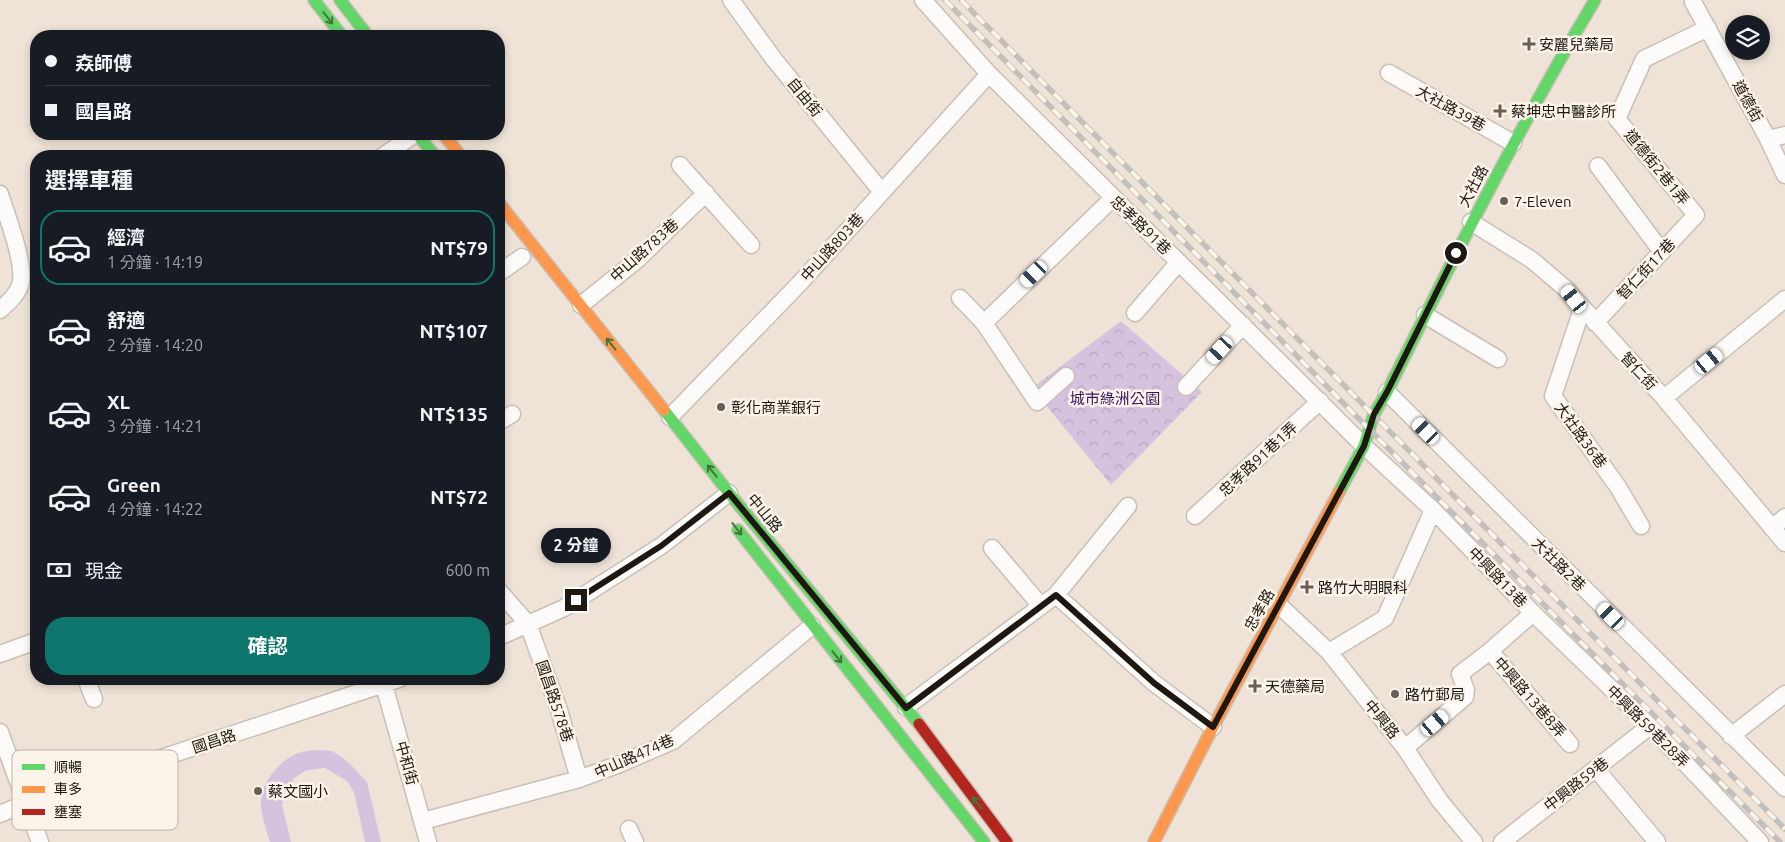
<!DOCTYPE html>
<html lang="zh-TW">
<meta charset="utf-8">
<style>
:root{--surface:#171b24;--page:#20242c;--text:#f1f3f6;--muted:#9ea1a6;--line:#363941;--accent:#0f766e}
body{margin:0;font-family:Ubuntu,"Noto Sans TC",sans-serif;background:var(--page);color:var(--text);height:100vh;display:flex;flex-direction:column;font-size:19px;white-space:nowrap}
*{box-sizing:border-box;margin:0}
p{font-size:16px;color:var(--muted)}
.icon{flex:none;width:28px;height:28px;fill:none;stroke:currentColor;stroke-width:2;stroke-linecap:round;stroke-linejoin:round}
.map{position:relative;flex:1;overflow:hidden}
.side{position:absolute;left:30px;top:150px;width:475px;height:535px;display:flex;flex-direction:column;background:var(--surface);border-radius:20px;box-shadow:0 2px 8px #0003}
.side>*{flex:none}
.hud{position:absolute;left:30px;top:30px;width:475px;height:110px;border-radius:20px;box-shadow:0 2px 8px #0003;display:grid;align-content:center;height:110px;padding:0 15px;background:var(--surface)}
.controls{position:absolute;left:1725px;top:15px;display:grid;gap:10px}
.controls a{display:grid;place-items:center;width:45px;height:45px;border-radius:50%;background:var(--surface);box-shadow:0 2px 8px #0003;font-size:25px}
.end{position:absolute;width:22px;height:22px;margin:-11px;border:6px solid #1f1810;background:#fff;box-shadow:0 0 0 2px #fff}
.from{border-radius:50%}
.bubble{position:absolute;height:35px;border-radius:18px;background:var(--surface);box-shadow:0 2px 8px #0003;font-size:16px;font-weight:700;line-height:35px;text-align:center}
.car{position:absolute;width:15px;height:30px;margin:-15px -8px;border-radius:6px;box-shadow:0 0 4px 1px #0007;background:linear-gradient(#fff 24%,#345 0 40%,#fff 0 76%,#345 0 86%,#fff 0)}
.hud b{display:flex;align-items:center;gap:18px;height:48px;font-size:19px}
.hud b+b{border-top:1px solid var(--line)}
.hud i{width:12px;height:12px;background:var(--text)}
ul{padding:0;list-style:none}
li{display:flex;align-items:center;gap:15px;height:75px;margin:0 10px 8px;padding:0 5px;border:2px solid transparent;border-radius:20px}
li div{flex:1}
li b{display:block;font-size:19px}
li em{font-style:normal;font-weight:700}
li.selected{border-color:var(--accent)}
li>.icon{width:45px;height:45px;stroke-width:1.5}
h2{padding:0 15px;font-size:22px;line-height:60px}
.pay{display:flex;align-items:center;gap:12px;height:55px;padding:0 15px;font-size:19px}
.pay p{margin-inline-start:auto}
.button{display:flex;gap:10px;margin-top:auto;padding:10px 15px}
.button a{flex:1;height:58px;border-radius:20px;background:var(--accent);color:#fff;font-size:20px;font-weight:700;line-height:58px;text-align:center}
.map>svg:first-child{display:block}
.green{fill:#d4c2df}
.park{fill:url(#park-crowns)}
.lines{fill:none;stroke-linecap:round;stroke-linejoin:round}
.street-casing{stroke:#c9bfb6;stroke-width:19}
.fast-casing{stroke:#c9bfb6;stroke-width:14}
.slow-casing{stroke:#c9bfb6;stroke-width:14}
.jam-casing{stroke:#c9bfb6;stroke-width:14}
.street{stroke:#fdfbf9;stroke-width:16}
.fast{stroke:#63d668;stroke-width:11}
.slow{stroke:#ff974d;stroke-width:11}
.jam{stroke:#b3261e;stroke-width:11}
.rail-casing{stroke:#c3bfbd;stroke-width:5.5}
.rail{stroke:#fcf3ea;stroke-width:4;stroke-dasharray:11;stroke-linecap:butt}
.oneway{stroke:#41773c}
.route{stroke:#1f1810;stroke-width:6}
.poi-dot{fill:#685f56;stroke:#fcf3ea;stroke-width:2}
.labels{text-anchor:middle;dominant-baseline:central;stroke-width:5;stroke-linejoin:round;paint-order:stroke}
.poi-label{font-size:15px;fill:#1f1810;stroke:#fcf3ea;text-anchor:start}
.street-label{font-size:15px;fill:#1f1810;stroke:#fcf3ea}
.park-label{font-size:15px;fill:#371260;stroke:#fcf3ea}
.key{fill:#fcf3ea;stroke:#bab1a9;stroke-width:1}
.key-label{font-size:14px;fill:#1f1810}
</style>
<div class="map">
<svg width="1785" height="842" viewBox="0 0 1785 842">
<defs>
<pattern id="park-crowns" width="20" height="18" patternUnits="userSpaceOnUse" patternTransform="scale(1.25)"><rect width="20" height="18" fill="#d4c2df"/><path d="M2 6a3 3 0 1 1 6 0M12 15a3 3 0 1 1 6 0" fill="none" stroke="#b6a6be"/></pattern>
</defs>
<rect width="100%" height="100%" fill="#efe3d7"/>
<path class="green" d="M319,750l13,1 8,5 9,7 18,19 14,60h-16l-11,-50 -7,-11 -22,-13 -18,2 -13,8 -8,14 -4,13 9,37h-21c-3,-11 -8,-23 -9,-35 -2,-21 16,-45 35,-53 8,-3 15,-4 23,-4z"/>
<path class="park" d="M1121,321l81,71 -91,93 -79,-97z"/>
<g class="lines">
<defs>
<path id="street" d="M731,0l42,58 109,134
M923,0l66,74 375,372 69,64 100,103 -43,38 -30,23 6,16 -1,7 -60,51
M1693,2l75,137 17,36
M1389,73l124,70
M1768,139l17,-4
M383,156l32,-22
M680,165l71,80
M1598,166l64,86
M0,194c7,23 24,65 21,88 -2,11 -13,21 -21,28
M1471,222l61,38 34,29 98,109 121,145
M499,273l23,-16
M960,298l24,25 53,79 29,-26
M581,305l57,-46 68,-66
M1582,309l-29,87 65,91 23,39
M1135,313l44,-51
M1425,315l73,44
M984,323l129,-125
M1595,323l101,-108 -79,-96 27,-60 64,-31
M1186,387l57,-62
M1387,392l398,396
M1664,398l121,-99
M670,417l129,-133 190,-210
M499,422l13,-8
M1195,516l125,-115
M1772,528l13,-11
M992,548l49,58
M499,591l29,33 31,86 20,69
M1056,595l98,88 59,44
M1279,605l50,47 76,96 35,53 34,41
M1533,613l117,113 110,116
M499,637l65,-29 97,-62 68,-53
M1490,651l80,93
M1329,652l56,-34 48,-108
M0,654l36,-13
M86,679l8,20
M384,685l44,157
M906,707l150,-112 72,-89
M0,732l40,110
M1731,736l54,-42
M1596,769l61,73
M0,814l26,-11 373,-124
M423,821l156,-42 38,-14 56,-24 139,-115
M629,829l6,13
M1502,842l148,-116"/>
<path id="fast" d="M314,0l28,36
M340,0l28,36
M417,134l18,22
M664,410l65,83 190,231
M1339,492l25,-46 10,-32 13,-22c66,-133 132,-265 208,-392
M738,530l246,312"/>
<path id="slow" d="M443,134l18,22
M499,203l165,207
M1154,842l59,-115 126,-235"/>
<path id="jam" d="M919,724l88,118"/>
</defs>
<use href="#street" class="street-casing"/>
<use href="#fast" class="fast-casing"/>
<use href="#slow" class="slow-casing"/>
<use href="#jam" class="jam-casing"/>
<use href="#street" class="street"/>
<use href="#fast" class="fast"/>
<use href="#slow" class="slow"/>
<use href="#jam" class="jam"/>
<defs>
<path id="rail" d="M945,0l424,429 411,413
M961,0l824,829"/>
</defs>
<use href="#rail" class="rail-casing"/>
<use href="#rail" class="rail"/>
</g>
<defs><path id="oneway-shaft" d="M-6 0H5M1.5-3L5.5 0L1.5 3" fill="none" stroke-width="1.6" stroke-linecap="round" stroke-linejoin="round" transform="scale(1.25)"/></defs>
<g class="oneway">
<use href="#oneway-shaft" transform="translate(328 18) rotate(52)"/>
<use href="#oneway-shaft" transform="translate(611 344) rotate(-129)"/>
<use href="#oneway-shaft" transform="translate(712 471) rotate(-128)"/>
<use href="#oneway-shaft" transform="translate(737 529) rotate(52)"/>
<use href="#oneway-shaft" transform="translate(837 657) rotate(51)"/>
<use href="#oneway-shaft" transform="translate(977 803) rotate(-127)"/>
</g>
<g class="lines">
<path class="route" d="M576,600l85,-54 68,-53 177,215 150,-113 98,88 59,44 151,-281 10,-32 13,-22 69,-139"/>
</g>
<g class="poi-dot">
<path d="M1526.5 36.5h5v5h5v5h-5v5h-5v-5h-5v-5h5z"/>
<path d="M1497.5 103.5h5v5h5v5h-5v5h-5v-5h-5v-5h5z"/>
<circle cx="1504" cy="201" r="5"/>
<circle cx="721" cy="407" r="5"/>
<path d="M1304.5 579.5h5v5h5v5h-5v5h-5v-5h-5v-5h5z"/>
<path d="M1252.5 678.5h5v5h5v5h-5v5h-5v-5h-5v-5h5z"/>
<circle cx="1395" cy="694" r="5"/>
<circle cx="258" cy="791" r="5"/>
</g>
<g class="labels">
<g class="poi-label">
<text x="1539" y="44">安麗兒藥局</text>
<text x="1511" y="111">蔡坤忠中醫診所</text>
<text x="1514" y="201">7-Eleven</text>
<text x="731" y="407">彰化商業銀行</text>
<text x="1318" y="587">路竹大明眼科</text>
<text x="1265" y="686">天德藥局</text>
<text x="1405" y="694">路竹郵局</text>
<text x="268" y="791">蔡文國小</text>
</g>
<g class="street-label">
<text transform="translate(805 97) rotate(51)">自由街</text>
<text transform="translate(1748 101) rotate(61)">道德街</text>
<text transform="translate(1451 108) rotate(29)">大社路39巷</text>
<text transform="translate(1657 167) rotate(51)">道德街2巷1弄</text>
<text transform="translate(1473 186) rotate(-62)">大社路</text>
<text transform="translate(1141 225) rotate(44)">忠孝路91巷</text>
<text transform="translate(832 247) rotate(-48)">中山路803巷</text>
<text transform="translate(644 250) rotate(-42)">中山路783巷</text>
<text transform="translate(1646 269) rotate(-47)">智仁街17巷</text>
<text transform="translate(1639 371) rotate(47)">智仁街</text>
<text transform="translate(1581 435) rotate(54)">大社路36巷</text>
<text transform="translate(1258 459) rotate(-43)">忠孝路91巷1弄</text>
<text transform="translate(765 513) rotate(50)">中山路</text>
<text transform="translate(1559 564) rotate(45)">大社路2巷</text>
<text transform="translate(1498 577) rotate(46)">中興路13巷</text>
<text transform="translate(1259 610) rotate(-61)">忠孝路</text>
<text transform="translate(1530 697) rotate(49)">中興路13巷8弄</text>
<text transform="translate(555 701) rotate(71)">國昌路578巷</text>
<text transform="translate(1382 719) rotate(51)">中興路</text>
<text transform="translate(1648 726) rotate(45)">中興路59巷28弄</text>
<text transform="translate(214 741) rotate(-18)">國昌路</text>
<text transform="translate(634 756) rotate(-24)">中山路474巷</text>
<text transform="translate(407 763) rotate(74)">中和街</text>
<text transform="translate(1576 784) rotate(-38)">中興路59巷</text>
</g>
<g class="park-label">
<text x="1115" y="398">城市綠洲公園</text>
</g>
</g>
<rect x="12" y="750" width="166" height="80" rx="8" class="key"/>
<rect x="22" y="764" width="23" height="6" fill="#63d668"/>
<rect x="22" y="786" width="23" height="7" fill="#ff974d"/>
<rect x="22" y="809" width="23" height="6" fill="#b3261e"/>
<g class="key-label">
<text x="54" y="772">順暢</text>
<text x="54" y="794">車多</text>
<text x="54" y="817">壅塞</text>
</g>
</svg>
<div class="controls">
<a><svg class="icon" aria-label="layers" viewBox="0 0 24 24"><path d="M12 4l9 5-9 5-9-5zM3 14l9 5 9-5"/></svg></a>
</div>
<i class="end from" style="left:1456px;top:253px"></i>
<i class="end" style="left:576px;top:600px"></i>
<div class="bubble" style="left:541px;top:528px;width:70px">2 分鐘</div>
<i class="car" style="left:1034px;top:274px;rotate:226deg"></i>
<i class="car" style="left:1574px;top:299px;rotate:321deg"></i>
<i class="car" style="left:1220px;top:350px;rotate:222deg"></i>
<i class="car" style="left:1709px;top:361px;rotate:51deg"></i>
<i class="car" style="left:1426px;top:431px;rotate:315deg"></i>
<i class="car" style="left:1611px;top:616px;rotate:315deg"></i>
<i class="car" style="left:1435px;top:723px;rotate:50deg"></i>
<div class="hud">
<b><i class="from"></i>𡘙師傅</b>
<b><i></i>國昌路</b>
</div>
<section class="side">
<h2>選擇車種</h2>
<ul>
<li class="selected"><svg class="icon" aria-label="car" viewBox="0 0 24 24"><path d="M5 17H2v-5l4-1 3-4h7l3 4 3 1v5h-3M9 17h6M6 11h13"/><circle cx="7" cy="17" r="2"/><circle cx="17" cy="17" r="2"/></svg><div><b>經濟</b><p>1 分鐘 · 14:19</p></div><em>NT$79</em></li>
<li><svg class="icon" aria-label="car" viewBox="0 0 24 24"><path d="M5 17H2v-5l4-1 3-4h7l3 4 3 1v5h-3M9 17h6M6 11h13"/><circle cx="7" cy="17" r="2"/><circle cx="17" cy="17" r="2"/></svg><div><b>舒適</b><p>2 分鐘 · 14:20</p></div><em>NT$107</em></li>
<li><svg class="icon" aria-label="car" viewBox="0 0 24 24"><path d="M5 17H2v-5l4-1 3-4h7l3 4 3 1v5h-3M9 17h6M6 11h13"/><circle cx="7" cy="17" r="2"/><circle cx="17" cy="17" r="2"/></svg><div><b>XL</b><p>3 分鐘 · 14:21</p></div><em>NT$135</em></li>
<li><svg class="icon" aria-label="car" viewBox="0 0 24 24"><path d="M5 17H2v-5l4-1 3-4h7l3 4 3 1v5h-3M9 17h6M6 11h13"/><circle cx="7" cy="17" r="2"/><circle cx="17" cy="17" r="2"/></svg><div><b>Green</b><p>4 分鐘 · 14:22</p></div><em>NT$72</em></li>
</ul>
<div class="pay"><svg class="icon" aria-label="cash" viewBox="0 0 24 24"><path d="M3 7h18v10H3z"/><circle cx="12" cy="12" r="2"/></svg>現金<p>600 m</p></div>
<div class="button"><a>確認</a></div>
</section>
</div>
